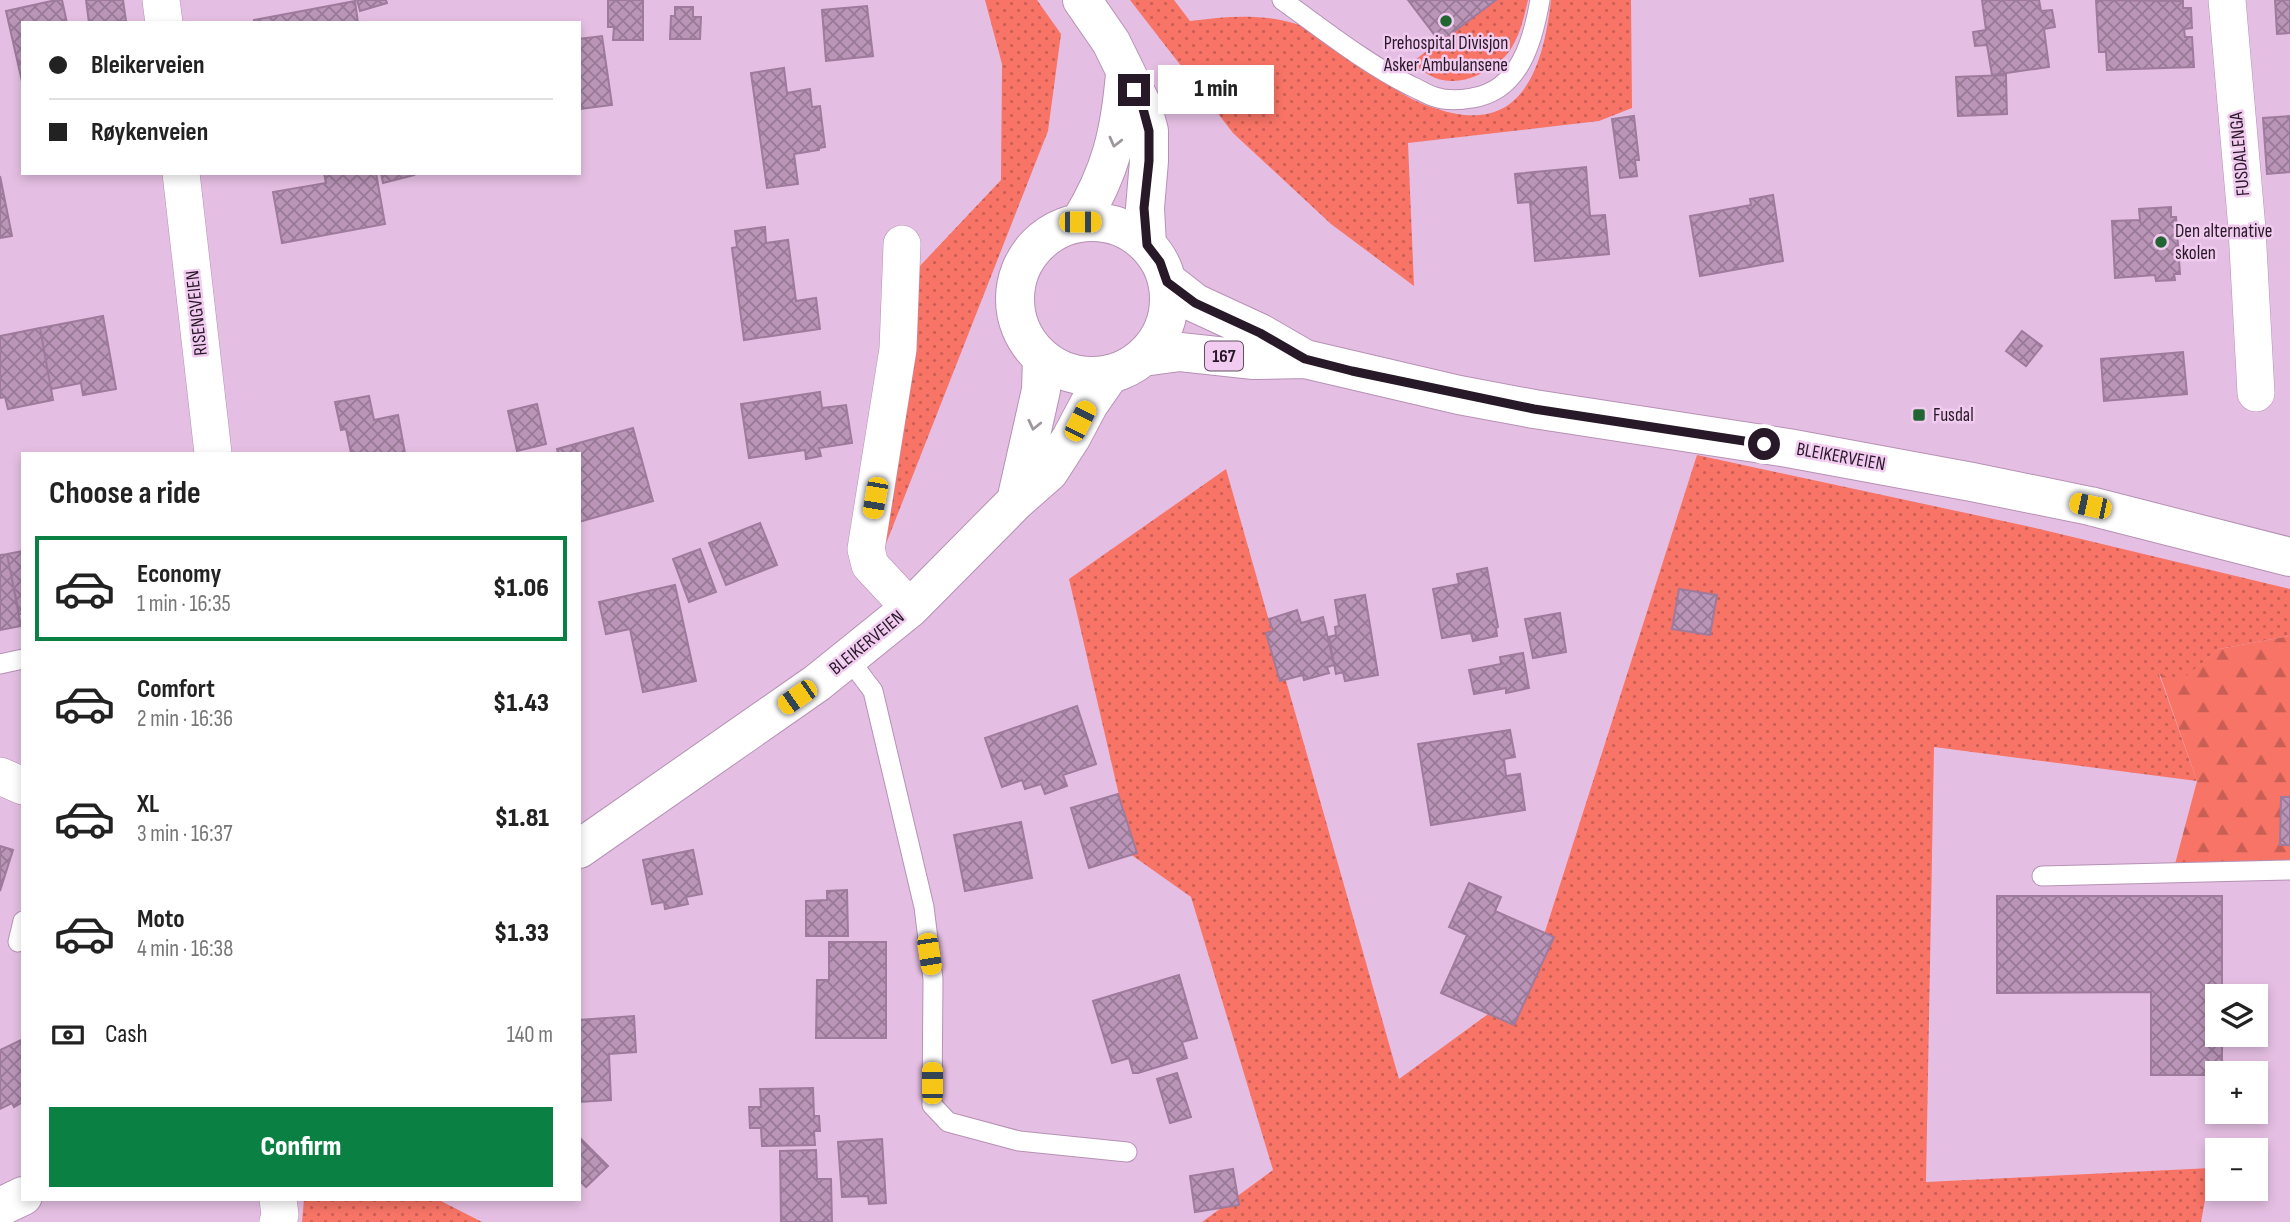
<!DOCTYPE html>
<meta charset="utf-8">
<style>
:root{--surface:#fff;--page:#f2f2f2;--text:#222;--muted:#767676;--line:#e0e0e0;--accent:#0b8043}
body{margin:0;font-family:"Sofia Sans Condensed",sans-serif;background:var(--page);color:var(--text);height:100vh;display:flex;flex-direction:column;font-size:26px;white-space:nowrap}
*{box-sizing:border-box;margin:0}
p{font-size:23px;color:var(--muted)}
.icon{flex:none;width:38px;height:38px;fill:none;stroke:currentColor;stroke-width:2;stroke-linecap:round;stroke-linejoin:round}
.map{position:relative;flex:1;overflow:hidden}
.sheet{position:absolute;left:21px;top:452px;width:560px;height:749px;display:flex;flex-direction:column;background:var(--surface);border-radius:0px;box-shadow:0 4px 10px #0003}
.sheet>*{flex:none}
.hud{position:absolute;left:21px;top:21px;width:560px;height:154px;border-radius:0px;box-shadow:0 4px 10px #0003;display:grid;align-content:center;height:154px;padding:0 28px;background:var(--surface)}
.fabs{position:absolute;left:2205px;top:984px;display:grid;gap:14px}
.fabs a{display:grid;place-items:center;width:63px;height:63px;border-radius:0px;background:var(--surface);box-shadow:0 4px 10px #0003;font-size:35px}
.end{position:absolute;width:32px;height:32px;margin:-16px;border:9px solid #271927;background:#fff;box-shadow:0 0 0 4px #fff}
.from{border-radius:50%}
.bubble{position:absolute;height:49px;border-radius:0px;background:var(--surface);box-shadow:0 4px 10px #0003;font-size:23px;font-weight:800;line-height:49px;text-align:center}
.car{position:absolute;width:21px;height:42px;margin:-21px -10px;border-radius:9px;box-shadow:0 0 5px 2px #0007;background:linear-gradient(#f5c518 24%,#345 0 40%,#f5c518 0 76%,#345 0 86%,#f5c518 0)}
.hud b{display:flex;align-items:center;gap:24px;height:66px;font-size:26px}
.hud b+b{border-top:2px solid var(--line)}
.hud i{width:18px;height:18px;background:var(--text)}
ul{padding:0;list-style:none}
li{display:flex;align-items:center;gap:21px;height:105px;margin:0 14px 10px;padding:0 14px;border:4px solid transparent;border-radius:0px}
li div{flex:1}
li b{display:block;font-size:26px}
li em{font-style:normal;font-weight:800}
li.selected{border-color:var(--accent)}
li>.icon{width:63px;height:63px;stroke-width:1.5}
h2{padding:0 28px;font-size:32px;line-height:84px}
.pay{display:flex;align-items:center;gap:18px;height:77px;padding:0 28px;font-size:26px}
.pay p{margin-inline-start:auto}
.action{display:flex;gap:14px;margin-top:auto;padding:14px 28px}
.action a{flex:1;height:80px;border-radius:0px;background:var(--accent);color:#fff;font-size:28px;font-weight:800;line-height:80px;text-align:center}
.map>svg:first-child{display:block}
.grass{fill:url(#grass-dots)}
.forest{fill:url(#forest-firs)}
.building{fill:url(#building-cross-hatch);stroke:#9e7a9c;stroke-width:2}
.lines{fill:none;stroke-linecap:round;stroke-linejoin:round}
.lane-casing{stroke:#b691b4;stroke-width:21}
.street-casing{stroke:#b691b4;stroke-width:38}
.secondary-casing{stroke:#b691b4;stroke-width:40}
.primary-casing{stroke:#b691b4;stroke-width:40}
.lane{stroke:#fff;stroke-width:19}
.street{stroke:#fff;stroke-width:37}
.secondary{stroke:#fff;stroke-width:38}
.primary{stroke:#fff;stroke-width:38}
.oneway{stroke:#9e989e}
.route{stroke:#271927;stroke-width:9}
.poi-dot{fill:#216632;stroke:#f2cbf0;stroke-width:2.5}
.labels{text-anchor:middle;dominant-baseline:central;stroke-width:5;stroke-linejoin:round;paint-order:stroke}
.shield{fill:#f2cbf0;stroke:#644e63;stroke-width:2}
.shield-label{font-size:18px;font-weight:bold;fill:#271927}
.poi-label{font-size:19px;fill:#271927;stroke:#f2cbf0;text-anchor:start}
.street-label{font-size:19px;fill:#271927;stroke:#f2cbf0}
</style>
<div class="map">
<svg width="2290" height="1222" viewBox="0 0 2290 1222">
<defs>
<pattern id="grass-dots" width="8" height="8" patternUnits="userSpaceOnUse" patternTransform="scale(1.75)"><rect width="8" height="8" fill="#f77466"/><path d="M2 2h.1M6 6h.1" fill="none" stroke="#c85e54" stroke-width="1.8" stroke-linecap="round"/></pattern>
<pattern id="forest-firs" width="22" height="20" patternUnits="userSpaceOnUse" patternTransform="scale(1.75)"><rect width="22" height="20" fill="#f77466"/><path d="M5 1l3.5 6h-7zM16 11l3.5 6h-7z" fill="#c85e54"/></pattern>
<pattern id="building-cross-hatch" width="8" height="8" patternUnits="userSpaceOnUse" patternTransform="scale(1.75)"><rect width="8" height="8" fill="#ba95b8"/><path d="M0 0l8 8M0 8l8-8" fill="none" stroke="#977996"/></pattern>
</defs>
<rect width="100%" height="100%" fill="#e5bfe3"/>
<path class="grass" d="M985,0h52l24,34 -13,97 -166,423 36,-286 83,-88 1,-116z
M1130,0h44l16,21c44,-6 90,-9 130,13 30,16 54,42 83,60 15,9 32,15 49,19 75,16 92,-54 99,-113h80l1,108 -33,13 -191,22 6,143 -83,-62 -98,-91z
M1496,0h32c-4,17 -7,32 -16,47 -10,18 -40,35 -61,34 -15,0 -29,-9 -39,-19z
M1697,455l334,72 259,62v47l-71,13 -43,36 -17,-11 38,107 -263,-34 -8,435 285,-14 -10,54h-999l71,-52 -82,-273 -58,-41 -64,-277 157,-110 173,610 129,-94z
M304,1199h133l45,23h-180z"/>
<path class="forest" d="M2290,636v232l-115,-4 22,-83 -38,-109 17,12 43,-35z"/>
<path class="building" d="M56,0h6l5,23h-44v63l-17,-75z
M86,0h37l3,21 -37,2z
M357,0h29l1,3 -27,8z
M608,0h35v40h-30l1,-13h-6z
M1408,0h88l-56,42z
M1982,0h57l2,11 11,-1 3,17 -11,2 5,38 -57,8 -5,-30 -12,1 -2,-14 13,-2z
M2096,0l87,1v7h8l1,20 -8,1 1,8h7l2,30 -87,3 -1,-18h-7z
M2275,0h15v33l-13,1z
M355,1l3,22h-104v-3z
M867,6l6,50 -47,5 -4,-51z
M675,7h18v10h8l-1,22h-30l1,-23h4z
M602,36l10,69 -33,4v-70z
M784,68l3,25 23,-4 2,18 8,-1 5,41 -6,1v2l-25,4 4,30 -31,4 -16,-115z
M2006,75l1,39 -49,2 -2,-39z
M1634,116l5,44h-4l2,16 -17,2 -8,-59z
M2290,116v56l-23,2 -4,-56z
M1586,167l4,49 15,-1 4,39 -74,7 -5,-59 -12,1 -3,-29z
M324,173h52l9,51 -103,19 -9,-51 53,-9z
M381,173h32l1,2 -31,8z
M0,176l12,60 -12,2z
M1773,195l10,66 -83,15 -10,-60 61,-11 -1,-6z
M2171,207v10h5l4,57h-6l1,6 -19,1 -1,-6 -40,3 -3,-57 28,-1 -1,-11z
M765,227l1,16 22,-3 8,61 20,-3 4,31 -76,11 -12,-92 5,-1 -2,-16z
M103,316l13,73 -33,6 -2,-12 -30,6 -11,-61z
M40,328l13,72 -45,9 -3,-12 -5,1v-62z
M2022,331l20,15 -16,20 -20,-15z
M2183,352l4,42 -83,7 -3,-42z
M820,392l2,16 24,-3 6,38 -33,5 2,8 -15,3 -1,-9 -56,8 -8,-54z
M369,396l5,24 24,-5 7,38h-54l-5,-24 -5,1 -6,-28z
M537,404l9,40 -29,7 -9,-40z
M633,428l20,73 -74,21v-69h-21l-1,-4z
M760,523l17,42 -51,20 -17,-42z
M700,549l16,43 -27,10 -16,-43z
M23,551v63h-4l-12,-60z
M7,554l14,72 -21,4v-75z
M1487,568l11,59 -2,1 1,8 -24,5 -2,-8 -29,5 -9,-49 26,-5 -2,-10z
M675,585l21,96 -53,11 -13,-63 -24,5 -7,-32z
M1679,589l38,6 -7,40 -38,-6z
M1365,595l13,80 -33,6 -2,-9 -7,2 -7,-37 7,-2 -1,-8 4,-1 -4,-26z
M1297,610l4,13 22,-6 11,48 -7,2 2,6 -25,7 -1,-5 -23,6 -14,-48 7,-2 -4,-12z
M1560,613l6,39 -33,6 -8,-39z
M1523,653l6,35 -23,5v-5l-32,6 -5,-24 32,-6 -1,-7z
M1077,706l19,58 -33,11 4,11 -22,8 -4,-10 -16,5 -3,-9 -20,7 -17,-49z
M1510,730l5,27 -11,2 2,17 14,-2 5,36 -94,15 -13,-81z
M1118,794l19,59 -48,15 -18,-60z
M2281,797h9v48h-10z
M1021,822l11,56 -67,13 -11,-56z
M0,846l13,4 -13,41z
M693,850l9,44 -16,3 2,7 -23,5 -1,-7 -12,2 -9,-44z
M1469,883l32,14 -6,14 59,26 -40,88 -73,-32 26,-58 -18,-8z
M847,890l1,46h-42v-35l21,-1v-9z
M1997,896h225v100h-5v38h5v39h-5v2h-66v-83l-154,1z
M829,942h57v96h-70l1,-58h12z
M1179,975l18,63 -15,4 5,16 -49,15h-5l-4,-15 -17,5 -19,-62z
M634,1016l2,36 -27,2 2,46 -32,2v-82z
M23,1039v63l-9,5 -2,-4 -12,6v-59z
M1177,1073l14,44 -21,6 -13,-44z
M813,1088l1,28h5l1,15h-6l1,14 -53,1 -1,-18h-11l-1,-21h12l-1,-18z
M580,1138l28,28 -22,21 -7,-7z
M882,1139l4,64 -17,1 -1,-8 -26,1 -4,-55z
M816,1150l1,29h14l1,43h-51l-1,-71z
M1233,1169l6,36 -44,7 -5,-36z"/>
<g class="lines">
<defs>
<path id="lane" d="M1282,0c42,30 83,63 129,86 8,3 16,9 24,11 12,4 26,3 37,1 48,-7 61,-58 68,-98
M848,658l25,33 51,216 9,72 -1,126 16,17 71,19 108,11
M0,664l23,-5
M2042,876l248,-6
M18,942l5,-21"/>
<path id="street" d="M161,0l3,23
M2227,0l20,229 9,164
M181,173l32,280
M902,244l-4,105 -32,200 4,16 40,43
M0,776l23,10
M278,1199l2,16 -2,7"/>
<path id="secondary" d="M1016,501l25,-111 1,-32
M579,849l238,-166 93,-75 106,-107 33,-29 22,-34 18,-34 21,-30
M0,1207l23,-11"/>
<path id="primary" d="M1082,0l29,42 31,63 7,26v30l-4,47 2,37
M1080,222c31,-50 40,-90 45,-148
M1015 299a77 77 0 1 1 154 0a77 77 0 1 1-154 0Z
M1167,281l28,22 65,30 45,26
M1143,357l37,-5 74,8 51,-1 154,36 75,14 254,39 184,34 118,24 200,51"/>
</defs>
<use href="#lane" class="lane-casing"/>
<use href="#street" class="street-casing"/>
<use href="#secondary" class="secondary-casing"/>
<use href="#primary" class="primary-casing"/>
<use href="#lane" class="lane"/>
<use href="#street" class="street"/>
<use href="#secondary" class="secondary"/>
<use href="#primary" class="primary"/>
</g>
<defs><path id="oneway-chevron" d="M-2-3.5L2.5 0L-2 3.5" fill="none" stroke-width="1.6" stroke-linecap="round" stroke-linejoin="round" transform="scale(1.75)"/></defs>
<g class="oneway">
<use href="#oneway-chevron" transform="translate(1115 142) rotate(104)"/>
<use href="#oneway-chevron" transform="translate(1034 425) rotate(103)"/>
</g>
<g class="lines">
<path class="route" d="M1134,90l8,15 7,26v30l-5,47 3,37 13,17 7,20 28,21 65,30 45,26 47,12 182,38 230,35"/>
</g>
<g class="poi-dot">
<circle cx="1446" cy="21" r="7"/>
<circle cx="2161" cy="242" r="7"/>
<rect x="1912" y="408" width="14" height="14" rx="3.5"/>
</g>
<g class="labels">
<rect class="shield" x="1205" y="341.5" width="38" height="29" rx="5"/>
<g class="shield-label">
<text x="1224" y="356">167</text>
</g>
<g class="poi-label">
<text x="1446" y="43" text-anchor="middle">Prehospital Divisjon<tspan x="1446" dy="22">Asker Ambulansene</tspan></text>
<text x="2175" y="231">Den alternative<tspan x="2175" dy="22">skolen</tspan></text>
<text x="1933" y="415">Fusdal</text>
</g>
<g class="street-label">
<text transform="translate(2240 154) rotate(-95)">FUSDALENGA</text>
<text transform="translate(197 313) rotate(-96)">RISENGVEIEN</text>
<text transform="translate(1841 457) rotate(10)">BLEIKERVEIEN</text>
<text transform="translate(867 643) rotate(-39)">BLEIKERVEIEN</text>
</g>
</g>
</svg>
<div class="fabs">
<a><svg class="icon" aria-label="layers" viewBox="0 0 24 24"><path d="M12 4l9 5-9 5-9-5zM3 14l9 5 9-5"/></svg></a>
<a>+</a>
<a>−</a>
</div>
<i class="end from" style="left:1764px;top:444px"></i>
<i class="end" style="left:1134px;top:90px"></i>
<div class="bubble" style="left:1158px;top:65px;width:116px">1 min</div>
<i class="car" style="left:1080px;top:222px;rotate:90deg"></i>
<i class="car" style="left:1080px;top:421px;rotate:27deg"></i>
<i class="car" style="left:875px;top:498px;rotate:190deg"></i>
<i class="car" style="left:2090px;top:506px;rotate:282deg"></i>
<i class="car" style="left:797px;top:697px;rotate:235deg"></i>
<i class="car" style="left:929px;top:954px;rotate:171deg"></i>
<i class="car" style="left:932px;top:1083px;rotate:0deg"></i>
<div class="hud">
<b><i class="from"></i>Bleikerveien</b>
<b><i></i>Røykenveien</b>
</div>
<section class="sheet">
<h2>Choose a ride</h2>
<ul>
<li class="selected"><svg class="icon" aria-label="car" viewBox="0 0 24 24"><path d="M5 17H2v-5l4-1 3-4h7l3 4 3 1v5h-3M9 17h6M6 11h13"/><circle cx="7" cy="17" r="2"/><circle cx="17" cy="17" r="2"/></svg><div><b>Economy</b><p>1 min · 16:35</p></div><em>$1.06</em></li>
<li><svg class="icon" aria-label="car" viewBox="0 0 24 24"><path d="M5 17H2v-5l4-1 3-4h7l3 4 3 1v5h-3M9 17h6M6 11h13"/><circle cx="7" cy="17" r="2"/><circle cx="17" cy="17" r="2"/></svg><div><b>Comfort</b><p>2 min · 16:36</p></div><em>$1.43</em></li>
<li><svg class="icon" aria-label="car" viewBox="0 0 24 24"><path d="M5 17H2v-5l4-1 3-4h7l3 4 3 1v5h-3M9 17h6M6 11h13"/><circle cx="7" cy="17" r="2"/><circle cx="17" cy="17" r="2"/></svg><div><b>XL</b><p>3 min · 16:37</p></div><em>$1.81</em></li>
<li><svg class="icon" aria-label="car" viewBox="0 0 24 24"><path d="M5 17H2v-5l4-1 3-4h7l3 4 3 1v5h-3M9 17h6M6 11h13"/><circle cx="7" cy="17" r="2"/><circle cx="17" cy="17" r="2"/></svg><div><b>Moto</b><p>4 min · 16:38</p></div><em>$1.33</em></li>
</ul>
<div class="pay"><svg class="icon" aria-label="cash" viewBox="0 0 24 24"><path d="M3 7h18v10H3z"/><circle cx="12" cy="12" r="2"/></svg>Cash<p>140 m</p></div>
<div class="action"><a>Confirm</a></div>
</section>
</div>
